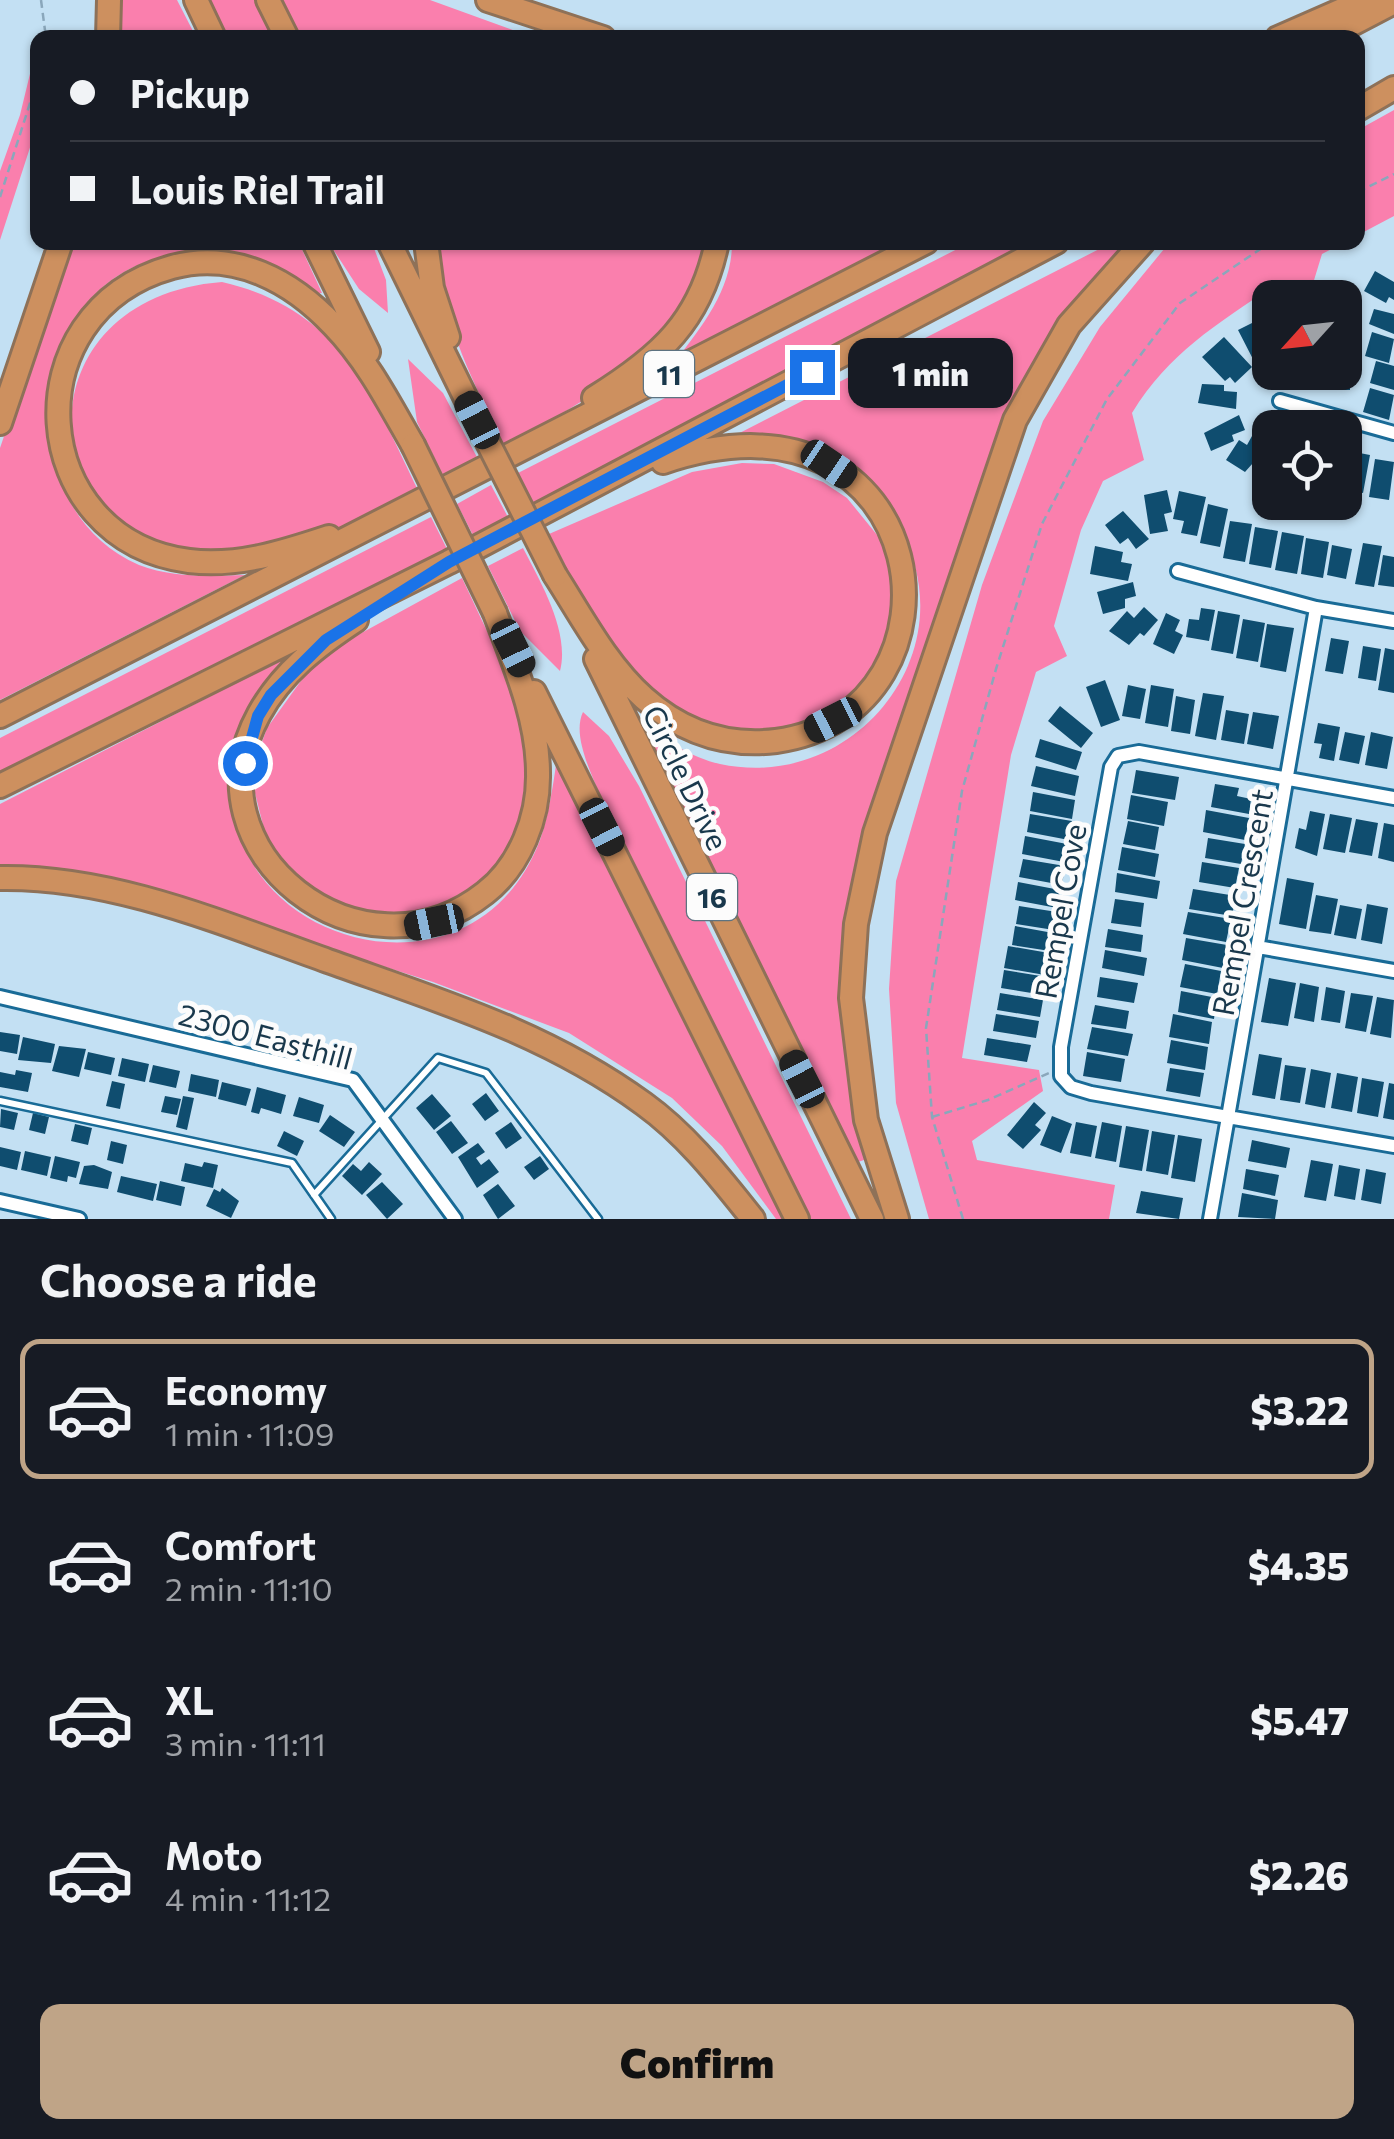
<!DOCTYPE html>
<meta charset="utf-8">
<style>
:root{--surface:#171b24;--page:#20242c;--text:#f1f3f6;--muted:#9ea1a6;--line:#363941;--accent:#bfa487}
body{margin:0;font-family:Commissioner,sans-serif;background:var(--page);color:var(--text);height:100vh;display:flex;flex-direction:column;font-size:38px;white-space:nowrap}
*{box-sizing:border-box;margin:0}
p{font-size:32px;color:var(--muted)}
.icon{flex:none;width:55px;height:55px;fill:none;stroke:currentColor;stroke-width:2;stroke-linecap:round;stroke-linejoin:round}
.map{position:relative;height:1219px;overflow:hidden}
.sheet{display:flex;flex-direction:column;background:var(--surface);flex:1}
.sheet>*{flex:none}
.banner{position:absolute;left:30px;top:30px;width:1335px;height:220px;border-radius:20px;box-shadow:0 2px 8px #0004;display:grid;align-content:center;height:220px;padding:0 40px;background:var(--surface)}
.needle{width:65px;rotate:243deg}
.buttons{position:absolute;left:1252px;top:280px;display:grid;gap:20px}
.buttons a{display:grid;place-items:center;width:110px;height:110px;border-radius:20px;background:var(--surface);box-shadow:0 2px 8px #0004;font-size:50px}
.end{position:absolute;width:45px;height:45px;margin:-22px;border:12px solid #1a73e8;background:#fff;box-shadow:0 0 0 5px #fff}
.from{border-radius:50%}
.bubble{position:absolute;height:70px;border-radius:20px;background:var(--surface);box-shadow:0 2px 8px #0004;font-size:32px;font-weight:800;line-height:70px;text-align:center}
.car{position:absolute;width:30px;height:60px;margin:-30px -15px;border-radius:12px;box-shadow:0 0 8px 2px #0007;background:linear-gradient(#222 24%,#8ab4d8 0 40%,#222 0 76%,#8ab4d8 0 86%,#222 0)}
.banner b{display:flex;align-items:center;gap:35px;height:95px;font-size:38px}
.banner b+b{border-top:2px solid var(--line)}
.banner i{width:25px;height:25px;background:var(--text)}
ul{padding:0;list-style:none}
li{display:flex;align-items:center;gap:30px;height:140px;margin:0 20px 15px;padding:0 20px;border:5px solid transparent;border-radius:20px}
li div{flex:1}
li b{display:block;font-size:38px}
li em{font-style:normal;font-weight:800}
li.active{border-color:var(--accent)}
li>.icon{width:90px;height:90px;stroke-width:1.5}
h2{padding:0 40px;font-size:45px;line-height:120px}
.action{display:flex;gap:20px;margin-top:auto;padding:20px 40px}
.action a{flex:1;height:115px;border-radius:20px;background:var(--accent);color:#111;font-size:40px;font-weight:800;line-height:115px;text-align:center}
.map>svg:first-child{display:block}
.green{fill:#fa7fad}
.building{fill:#0f4d6f}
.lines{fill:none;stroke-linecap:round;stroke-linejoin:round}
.lane-casing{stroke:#196b97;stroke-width:11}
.street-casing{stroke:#196b97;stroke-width:18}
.highway-casing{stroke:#8e7158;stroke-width:28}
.path{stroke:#8aa7bb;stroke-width:2.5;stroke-dasharray:8 5;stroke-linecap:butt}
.lane{stroke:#fff;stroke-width:6}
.street{stroke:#fff;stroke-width:12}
.highway{stroke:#cd905f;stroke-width:22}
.highway-bridge-casing{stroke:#8e7158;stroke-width:28;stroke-linecap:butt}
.highway-bridge{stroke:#cd905f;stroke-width:22}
.route{stroke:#1a73e8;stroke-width:12}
.labels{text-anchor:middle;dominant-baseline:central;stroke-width:10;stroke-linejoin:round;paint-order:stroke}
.shield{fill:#fcfcfc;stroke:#5d7381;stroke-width:2.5}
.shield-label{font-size:28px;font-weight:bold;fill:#19384c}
.street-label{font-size:30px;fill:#19384c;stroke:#fcfcfc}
</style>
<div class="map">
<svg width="1394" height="1219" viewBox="0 0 1394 1219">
<rect width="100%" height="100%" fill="#c3e0f3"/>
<path class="green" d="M118,0h59l19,37 -78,1z
M208,0h46l19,37h-46z
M283,0h147l102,37h-231z
M37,45v81l-37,114v-69l20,-56z
M1394,110v106l-36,19v-105z
M70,243h229l23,50 -11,1c-27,-9 -98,-41 -122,-40 -164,7 -189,251 -50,311 34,13 71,11 106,10l-245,125v-252z
M329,243h43l14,37 2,33 -29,-24z
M437,243h271l-15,53 -67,78 -120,74c-33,-65 -67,-132 -69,-205z
M732,243h183l-245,125c29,-38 62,-76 62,-125z
M969,243h86l-518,267 -19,-37z
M1111,243h31l-100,117 -199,594c-4,69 1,131 22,198l-1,8 -6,2 -8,-6 -213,-432c26,14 55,34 83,40 135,29 249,-114 179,-236 -12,-22 -27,-45 -49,-58 -20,-13 -98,-23 -126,-29z
M1169,243h174l-21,11 -11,36 -30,-9c-60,41 -110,69 -149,132l12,47 -41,21 -22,49 -27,96 13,30 -31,16 -25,83 -49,303 77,12 4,21 -71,50 5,19 138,25 -6,34h-180l-33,-116 -7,-114 7,-108 86,-296 61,-164 57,-94z
M222,282c118,27 149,111 197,210 -56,26 -125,62 -187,63 -206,3 -218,-257 -10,-273z
M408,359l35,34 36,68 -34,19 -28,-58z
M742,463l32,1 49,18 24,16 35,43 15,59 -9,52 -37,54 -97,34 -98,-34 -54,-70 -53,-102 143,-62z
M491,485l20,38 -35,18 -19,-37z
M431,517l19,38 -450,226v-43z
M523,548c18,35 47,84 37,123l-40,-40 -32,-65z
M462,578l56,119 15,86 -17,63 -31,41 -74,35 -82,-14 -55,-56 -10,-23 -9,-36 1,-34 11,-31 44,-61 45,-31z
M283,659c-181,242 176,396 257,181 9,-26 13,-54 17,-82l226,461h-7l-54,-73 -50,-48 -103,-65 -136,-51 -318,-100 -115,-12v-66z
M583,712l26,24 30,50 212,433h-41l-207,-416c-9,-25 -32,-66 -20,-91z"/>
<path class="building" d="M1375,271l19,11v18l-5,-3 -3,6 -22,-12z
M1374,309l20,5v20l-25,-10z
M1258,320l12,23v15l-14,7 -18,-35z
M1372,332l22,7 -5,24 -24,-7z
M1224,337l28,30 -17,16 -5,-6 -5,4 -23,-24z
M1345,347h5v43h-18v-18h13z
M1376,361l18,5v24l-24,-7z
M1202,384l22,1v6l13,1 -1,17 -38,-6z
M1370,388l24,7 -5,25 -26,-8z
M1239,415l6,15 -13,5 2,6 -23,10 -7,-18z
M1252,436l16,10 -23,26 -19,-12 13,-20 8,5z
M1349,451l21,4 -7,38 -18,-4z
M1375,459l19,3 -5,38 -20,-3z
M1167,490l5,22 -8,2 4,17 -18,3 -6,-39z
M1179,491l27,6 -9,39 -16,-3 3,-12 -11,-2z
M1208,504l20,5 -8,38 -20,-4z
M1123,511l26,28 -13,10 -8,-11 -8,6 -15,-19z
M1230,521l22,3 -7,38 -22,-4z
M1255,527l23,4 -7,37 -22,-4z
M1282,532l22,4 -7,38 -22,-4z
M1306,538l23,4 -6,36 -22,-4z
M1363,543l19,3 -8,41 -19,-3z
M1332,545l20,4 -6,30 -19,-4z
M1095,546l28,6 -2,10 11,2 -4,17 -38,-7z
M1383,555l11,2v30l-16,-2z
M1133,582l3,14 -11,3v9l-22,6 -6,-22z
M1144,607l14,13 -14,16 -4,-3 -11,12 -20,-14 18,-20 7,7z
M1201,608l14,2 -6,31 -23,-4 3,-18 10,1z
M1218,611l22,4 -7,39 -22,-4z
M1166,613l14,7 -5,11 8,4 -9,19 -21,-10z
M1243,619l22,4 -7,39 -22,-4z
M1267,624l27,4 -8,44 -26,-5z
M1331,638l18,3 -6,33 -18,-3z
M1363,646l18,3 -5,32 -18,-3z
M1385,648l9,2v43l-16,-3z
M1105,680l15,40 -19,7 -15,-40z
M1128,685l18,4 -6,30 -18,-3z
M1151,685l23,4 -6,38 -23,-4z
M1203,693l21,3 -8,44 -21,-4z
M1176,696l19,4 -5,34 -19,-3z
M1060,706l33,27 -12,15 -33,-27z
M1226,710l23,4 -5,30 -23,-4z
M1253,712l26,4 -6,33 -26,-5z
M1318,723l22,4 -6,34 -15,-3 3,-14 -8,-1z
M1345,732l20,4 -6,28 -20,-4z
M1371,732l22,5 -6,32 -22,-4z
M1040,739l42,13 -6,18 -41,-13z
M1036,766l43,10 -4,20 -44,-10z
M1136,770l43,7 -4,23 -43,-7z
M1215,784l24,4 -2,8 14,3 -2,15 -38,-7z
M1033,792l42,8 -3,19 -42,-8z
M1131,795l37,7 -4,24 -37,-7z
M1206,810l43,8 -4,22 -42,-8z
M1310,811l15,3 -8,42 -22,-8 4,-20 7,2z
M1030,814l42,7 -3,19 -42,-8z
M1330,814l22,4 -7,35 -22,-4z
M1356,819l22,4 -6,33 -23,-4z
M1128,821l31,6 -4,23 -32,-6z
M1384,823l10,2v37l-16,-4z
M1025,836l42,8 -3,18 -42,-8z
M1208,838l37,6 -4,20 -36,-6z
M1122,847l37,7 -4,23 -37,-7z
M1023,859l42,7 -3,19 -43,-8z
M1202,862l37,6 -4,20 -36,-6z
M1117,873l43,8 -3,18 -42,-7z
M1287,878l27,5 -8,46 -27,-5z
M1018,882l42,8 -3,18 -42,-8z
M1193,889l43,7 -4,20 -43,-7z
M1316,895l22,4 -7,35 -22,-3z
M1115,899l29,4 -3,24 -30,-4z
M1367,904l21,4 -6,36 -21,-4z
M1340,905l22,4 -6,30 -22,-4z
M1019,906l38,6 -3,18 -38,-6z
M1188,912l43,7 -5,23 -43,-8z
M1015,926l38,7 -3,18 -38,-6z
M1108,929l35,6 -2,17 -36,-5z
M1186,938l41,7 -4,23 -41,-8z
M1008,946l41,7 -4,22 -41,-7z
M1105,950l42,8 -3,18 -42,-8z
M1185,964l36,7 -4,23 -37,-7z
M1004,970l43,7 -3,18 -43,-7z
M1100,977l38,6 -4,20 -37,-6z
M1269,978l27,5 -8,43 -27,-4z
M1300,983l19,4 -5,35 -20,-4z
M1326,987l19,4 -5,32 -19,-3z
M1181,991l36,7 -3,21 -36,-7z
M1000,993l43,7 -3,17 -43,-7z
M1351,993l22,3 -7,36 -21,-4z
M1377,997l17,3 -3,38 -21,-4z
M1095,1005l34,6 -3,18 -35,-5z
M996,1014l43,7 -3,17 -43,-7z
M1173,1014l39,8 -3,22 -40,-7z
M1092,1027l41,7 -5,22 -41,-7z
M0,1032l20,3 -3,19 -17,-3z
M23,1037l32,7 -4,19 -33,-3z
M987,1038l44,7 -4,17 -43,-7z
M1171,1040l37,7 -3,23 -38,-7z
M59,1046l27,3 -7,28 -27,-6z
M88,1052l27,6 -4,17 -27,-6z
M1087,1052l38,7 -4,23 -38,-6z
M1259,1054l23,4 -7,41 -23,-4z
M122,1058l27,6 -4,18 -27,-6z
M153,1065l27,6 -4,17 -27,-6z
M1285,1065l21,3 -6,35 -20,-3z
M1170,1068l34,5 -4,24 -34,-6z
M1311,1069l20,4 -6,35 -20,-4z
M16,1070l16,3 -4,19 -28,-5v-15l15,3z
M1337,1073l21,4 -6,35 -21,-4z
M191,1074l28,6 -3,17 -28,-6z
M1362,1078l22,4 -6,35 -21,-4z
M112,1081l13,3 -5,25 -14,-3z
M222,1082l29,7 -5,17 -28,-7z
M1389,1083l5,1v36l-11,-2z
M257,1087l29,8 -5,19 -20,-6 -2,6 -8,-2z
M486,1093l13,18 -14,10 -13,-17z
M432,1094l19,22 -17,14 -18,-22z
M165,1096l16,3 -4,16 -16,-3z
M183,1096l11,2 -7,32 -11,-3z
M299,1097l25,8 -5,18 -26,-7z
M1034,1102l12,11 -11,12 6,5 -18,19 -16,-14z
M1,1109l17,4 -4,17 -14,-3z
M33,1113l16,4 -4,17 -16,-4z
M330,1115l25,17 -11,15 -25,-16z
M1052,1116l20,8 -11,29 -21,-8z
M451,1121l17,22 -16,11 -16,-22z
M511,1122l11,16 -16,11 -11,-16z
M1076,1122l21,4 -6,31 -21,-4z
M1102,1122l20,4 -6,36 -21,-4z
M75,1124l17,4 -4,17 -17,-4z
M1126,1126l23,4 -7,41 -23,-4z
M284,1131l20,10 -7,15 -20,-10z
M1152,1131l23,4 -7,40 -22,-4z
M1178,1135l24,4 -7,43 -24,-4z
M1252,1140l38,8 -4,20 -38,-7z
M111,1141l16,4 -4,19 -16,-4z
M478,1143l7,9 -9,6 5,7 8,-6 10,13 -22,16 -19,-31z
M0,1147l21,5 -4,18 -17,-4z
M25,1151l26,6 -4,19 -26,-6z
M55,1156l25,6 -4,16 -8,-2 -1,6 -17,-4z
M540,1156l9,13 -15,11 -10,-13z
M1311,1160l22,4 -7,37 -22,-4z
M204,1162l14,3 -5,23 -32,-7 4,-18 17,4z
M369,1162l13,12 -20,21 -20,-19 11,-12 8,7z
M94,1165l18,7 -4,17 -29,-5 5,-18z
M1339,1165l21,4 -5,31 -21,-4z
M1246,1169l33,6 -4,21 -32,-7z
M1366,1169l20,4 -5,31 -20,-4z
M121,1176l36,8 -4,17 -36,-9z
M160,1181l25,6 -4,19 -25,-6z
M382,1182l21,22 -16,15 -21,-24z
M498,1184l17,22 -17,13 -15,-24z
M222,1188l17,13 -8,17 -25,-12 8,-17 6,3z
M1141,1191l42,7 -4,21 -43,-6z
M1242,1193l36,7 -3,19 -37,-2z"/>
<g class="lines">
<defs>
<path id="lane" d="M0,1101l292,62 39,56
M314,1195l124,-137 48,15 112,146"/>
<path id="street" d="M1280,401l114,32
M1178,571l138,37
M1394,621l-78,-13 -88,509 166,29
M1258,947l136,24
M0,997l353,83 102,139
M0,1201l79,18
M1210,1219l18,-102 -137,-24 -20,-6 -10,-11v-29l50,-280 7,-11 21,-4 255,46"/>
<path id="highway" d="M196,0l18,38
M268,0l19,38
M488,0l115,38
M108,38l1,-38
M1278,38l87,-38
M1325,38l69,-36
M1358,109l36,-21
M314,242l54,110
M389,242l88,179
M426,242l6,46 16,49
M594,398c66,-41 107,-77 123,-156
M0,423l61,-181
M329,537c-45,15 -92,30 -140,24 -163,-21 -179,-249 -17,-294 63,-17 120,14 162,59 33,34 56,79 79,119
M555,575c27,42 51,89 89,123 38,34 81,49 132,43 205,-28 161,-372 -113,-279
M356,620c-38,25 -74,52 -97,94 -76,138 103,276 226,179 35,-27 54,-76 53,-120 0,-55 -24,-109 -43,-160
M596,659l276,560
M534,692l263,527
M0,716l926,-474
M0,786l449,-224 607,-320
M0,878c113,-2 224,46 328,83 112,40 219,72 316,143 43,31 76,74 109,115
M897,1219l-31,-99 -15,-122 5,-74 19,-91 140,-413 54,-95 74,-83"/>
</defs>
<use href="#lane" class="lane-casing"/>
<use href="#street" class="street-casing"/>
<use href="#highway" class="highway-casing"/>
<path class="path" d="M41,0l5,38
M1358,192l36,-18
M0,197l38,-119
M932,1117l56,-17 61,-27
M963,1219l-31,-102 -6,-89 36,-237 34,-122 46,-145 65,-125 73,-96 91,-61"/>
<use href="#lane" class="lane"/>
<use href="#street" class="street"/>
<use href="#highway" class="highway"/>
<defs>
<path id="highway-bridge" d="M477,421l78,154
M413,445l82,168"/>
</defs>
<use href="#highway-bridge" class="highway-bridge-casing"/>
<use href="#highway-bridge" class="highway-bridge"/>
</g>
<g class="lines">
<path class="route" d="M245,763l13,-47 13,-21 55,-55 123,-78 363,-190"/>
</g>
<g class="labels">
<g class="shield">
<rect x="644" y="351" width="50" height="46" rx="8"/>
<rect x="687" y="874" width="50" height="46" rx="8"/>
</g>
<g class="shield-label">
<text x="669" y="374">11</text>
<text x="712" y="897">16</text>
</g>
<g class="street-label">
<text transform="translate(687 777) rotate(64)">Circle Drive</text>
<text transform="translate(1241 902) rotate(-80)">Rempel Crescent</text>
<text transform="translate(1059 911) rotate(-80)">Rempel Cove</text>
<text transform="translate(266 1035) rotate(15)">2300 Easthill</text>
</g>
</g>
</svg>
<div class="buttons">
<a><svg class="needle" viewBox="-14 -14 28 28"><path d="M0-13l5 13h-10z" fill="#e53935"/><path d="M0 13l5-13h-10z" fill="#9ea1a6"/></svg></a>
<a><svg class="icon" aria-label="locate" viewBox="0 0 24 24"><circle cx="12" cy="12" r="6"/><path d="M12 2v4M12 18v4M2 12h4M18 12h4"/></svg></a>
</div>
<i class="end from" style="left:245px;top:763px"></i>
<i class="end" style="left:812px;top:372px"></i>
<div class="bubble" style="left:848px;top:338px;width:165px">1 min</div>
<i class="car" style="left:477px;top:420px;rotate:333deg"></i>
<i class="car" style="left:829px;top:464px;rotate:124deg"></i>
<i class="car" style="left:513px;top:648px;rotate:154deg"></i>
<i class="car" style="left:833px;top:720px;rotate:243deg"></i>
<i class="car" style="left:602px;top:827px;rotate:153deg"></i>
<i class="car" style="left:434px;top:922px;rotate:258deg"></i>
<i class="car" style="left:802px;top:1079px;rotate:333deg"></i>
<div class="banner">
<b><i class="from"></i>Pickup</b>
<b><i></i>Louis Riel Trail</b>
</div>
</div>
<section class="sheet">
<h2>Choose a ride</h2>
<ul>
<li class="active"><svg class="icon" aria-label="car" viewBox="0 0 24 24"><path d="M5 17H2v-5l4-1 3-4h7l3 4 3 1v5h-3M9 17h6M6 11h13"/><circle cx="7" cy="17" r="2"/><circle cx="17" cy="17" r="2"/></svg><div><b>Economy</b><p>1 min · 11:09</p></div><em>$3.22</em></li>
<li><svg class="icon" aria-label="car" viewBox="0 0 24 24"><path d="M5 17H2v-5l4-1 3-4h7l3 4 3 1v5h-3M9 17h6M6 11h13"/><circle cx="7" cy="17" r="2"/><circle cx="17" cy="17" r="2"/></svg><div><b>Comfort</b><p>2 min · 11:10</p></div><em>$4.35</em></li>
<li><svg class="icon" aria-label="car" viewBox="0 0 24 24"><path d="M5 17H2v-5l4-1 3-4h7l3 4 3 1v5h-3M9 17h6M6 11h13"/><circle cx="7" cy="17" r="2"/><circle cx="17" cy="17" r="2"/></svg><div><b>XL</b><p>3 min · 11:11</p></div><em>$5.47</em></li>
<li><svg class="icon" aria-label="car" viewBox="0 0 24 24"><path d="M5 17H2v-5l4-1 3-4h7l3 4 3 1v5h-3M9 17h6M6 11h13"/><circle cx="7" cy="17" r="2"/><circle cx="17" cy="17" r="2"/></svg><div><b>Moto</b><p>4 min · 11:12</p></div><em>$2.26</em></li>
</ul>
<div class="action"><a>Confirm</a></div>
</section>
